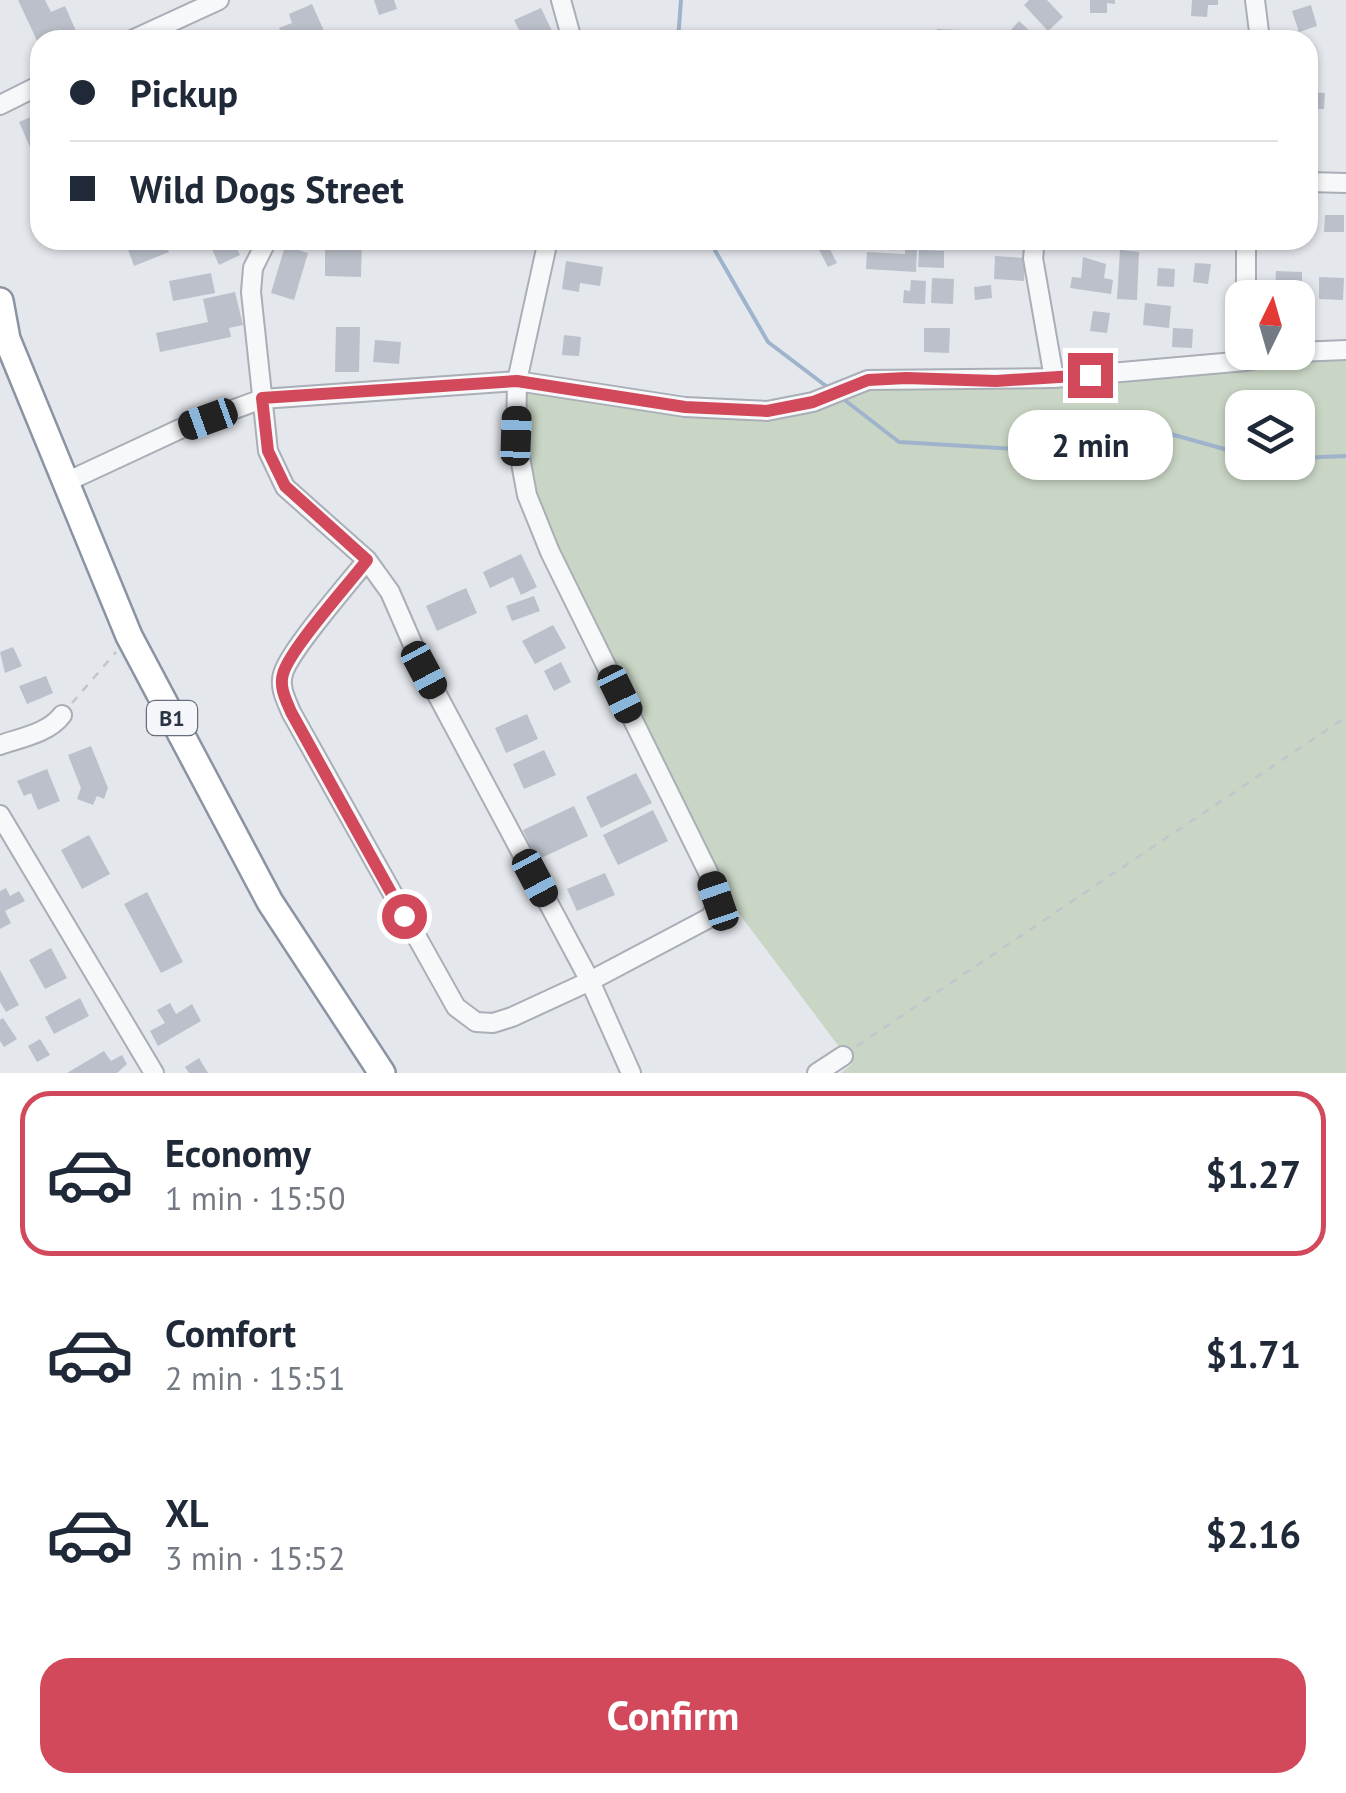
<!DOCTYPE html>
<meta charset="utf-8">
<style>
:root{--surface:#fff;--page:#f6f6f7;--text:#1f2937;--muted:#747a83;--line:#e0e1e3;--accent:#d1495b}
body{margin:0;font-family:"PT Sans",sans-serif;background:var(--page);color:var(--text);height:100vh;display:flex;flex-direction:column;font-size:38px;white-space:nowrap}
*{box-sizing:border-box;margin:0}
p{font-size:32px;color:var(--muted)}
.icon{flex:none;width:55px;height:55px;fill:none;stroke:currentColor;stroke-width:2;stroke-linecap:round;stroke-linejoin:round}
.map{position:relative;height:1073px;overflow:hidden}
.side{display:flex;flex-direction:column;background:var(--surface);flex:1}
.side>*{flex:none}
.top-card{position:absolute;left:30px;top:30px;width:1288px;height:220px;border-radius:30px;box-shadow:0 2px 8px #0004;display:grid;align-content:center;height:220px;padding:0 40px;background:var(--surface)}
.needle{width:65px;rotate:5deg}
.buttons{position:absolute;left:1225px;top:280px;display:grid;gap:20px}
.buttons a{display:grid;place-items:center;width:90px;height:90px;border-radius:20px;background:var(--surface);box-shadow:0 2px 8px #0004;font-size:50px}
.end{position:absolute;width:45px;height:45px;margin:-22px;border:12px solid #d1495b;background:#fff;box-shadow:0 0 0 5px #fff}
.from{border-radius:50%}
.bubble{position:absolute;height:70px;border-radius:30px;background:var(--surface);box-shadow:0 2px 8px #0004;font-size:32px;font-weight:700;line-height:70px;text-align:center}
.car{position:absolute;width:30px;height:60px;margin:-30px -15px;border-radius:12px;box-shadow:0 0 8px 2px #0007;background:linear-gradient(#222 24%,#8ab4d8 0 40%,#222 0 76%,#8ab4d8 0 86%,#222 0)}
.top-card b{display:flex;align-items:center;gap:35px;height:95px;font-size:38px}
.top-card b+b{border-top:2px solid var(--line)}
.top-card i{width:25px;height:25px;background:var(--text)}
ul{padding:18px 0 0;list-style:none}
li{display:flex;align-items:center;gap:30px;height:165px;margin:0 20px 15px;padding:0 20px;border:5px solid transparent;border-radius:30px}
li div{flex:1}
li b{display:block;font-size:38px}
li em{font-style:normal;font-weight:700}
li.active{border-color:var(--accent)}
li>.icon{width:90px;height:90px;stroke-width:1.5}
.button{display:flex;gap:20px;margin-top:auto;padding:20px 40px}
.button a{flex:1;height:115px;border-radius:30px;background:var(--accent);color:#fff;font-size:40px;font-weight:700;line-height:115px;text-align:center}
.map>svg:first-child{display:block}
.green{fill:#c9d6c5;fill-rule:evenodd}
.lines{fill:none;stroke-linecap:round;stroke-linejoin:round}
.stream{stroke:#9fb4cc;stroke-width:4}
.building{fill:#bbc0ca}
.minor-casing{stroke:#a9aeb7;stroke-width:22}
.highway-casing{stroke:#8b94a3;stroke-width:30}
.path{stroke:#c2c5cb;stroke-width:2.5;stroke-dasharray:8 8;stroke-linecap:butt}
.minor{stroke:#f7f8fa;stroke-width:18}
.highway{stroke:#fff;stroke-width:25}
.route{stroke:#d1495b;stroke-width:12}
.labels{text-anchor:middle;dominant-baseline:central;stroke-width:8;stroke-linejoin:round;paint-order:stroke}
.shield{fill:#f4f6f9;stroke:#676e7b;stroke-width:2.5}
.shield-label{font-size:22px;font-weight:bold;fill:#2b3445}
</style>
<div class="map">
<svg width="1346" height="1073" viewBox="0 0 1346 1073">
<rect width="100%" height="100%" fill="#e4e7ec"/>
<path class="green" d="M1346,350v723h-505l11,-9 -144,-192 -181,-377 -10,-114 250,30 101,-31 128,1zM1242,408h56v54h-56z"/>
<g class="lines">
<path class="stream" d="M678,40l3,-40
M709,240l59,102 62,47
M842,398l57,44 117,7 144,-18 82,23
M1298,458l48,-2"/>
</g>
<path class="building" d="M18,0h27l6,12 14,-6 11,25 -19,9h-17v7z
M374,0h20l3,9 -18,6z
M1029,0h18l16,17 -15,14 -24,-26z
M1090,0h25v4l-8,-1v10h-17z
M1192,0h26v5h-10l-1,12 -16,-1z
M312,4l16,36h-44l-5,-12 13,-5 -3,-9z
M1311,5l6,21 -18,6 -7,-21z
M541,8l11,23 -18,9h-10l-10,-20z
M1019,21l21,19h-38z
M937,29l25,1v10h-26z
M1308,92l17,1 -1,16h-16z
M40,113v57l-21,-48z
M1325,215h19v17h-20z
M136,240h28l5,12 -35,14 -8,-22z
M214,240h9l1,3 9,-3 7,15 -21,10 -10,-23z
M344,240h18l-1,37 -36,-1v-27h19z
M814,240h11l12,23 -9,4z
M285,246l23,7 -14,47 -23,-7z
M905,248h12l-1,24 -50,-3 1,-17 38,2z
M919,250l25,1v17l-26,-1z
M1120,250l19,2 -2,48 -20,-1z
M995,256l30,2 -1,23 -30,-2z
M1083,257l23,7 -2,14 9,2 -2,14 -41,-6 2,-11 9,1z
M566,261l37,6 -3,19 -20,-3 -1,9 -17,-3z
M1195,263l16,1 -3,20 -15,-2z
M1158,268l17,1 -1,18 -17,-1z
M1276,271l26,1v22h-5v4h-14v-4h-8z
M211,273l4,20 -42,8 -4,-20z
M1319,277l25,1 -1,22 -24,-1z
M932,278l22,1 -1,25 -22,-1z
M911,280l15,1 -1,23 -22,-1 1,-13 6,1z
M991,285l1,13 -17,2 -1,-13z
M235,292l8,33 -14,3 2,9 -71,15 -4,-19 52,-11 -5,-23z
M1145,303l26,3 -2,22 -26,-3z
M1093,311l17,2 -3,20 -17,-2z
M336,327h24l-1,45h-24z
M924,328h26l-1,25 -25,-1z
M1173,328l20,1 -1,19 -20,-1z
M564,335l17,2 -2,19 -17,-1z
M375,340l26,2 -2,22 -26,-2z
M521,554l16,33 -16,8 -8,-18 -23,11 -7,-16z
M466,588l11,25 -40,18 -11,-25z
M534,596l6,15 -28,10 -6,-15z
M553,625l13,23 -31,16 -13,-23z
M13,647l9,19 -17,7 -5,-21z
M561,662l10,20 -17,9 -10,-20z
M46,676l7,17 -26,11 -8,-18z
M527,714l11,25 -32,14 -11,-25z
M91,746l17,42 -4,11 -7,-3 -4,9 -16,-6 4,-11 -13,-33z
M544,750l12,25 -32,14 -11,-25z
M47,769l13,32 -22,9 -7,-17 -7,3 -7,-15z
M636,773l16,30 -51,25 -15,-31z
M574,806l14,30 -51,24 -14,-30z
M653,810l15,31 -50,24 -15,-30z
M89,835l21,39 -28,15 -21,-39z
M605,873l10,22 -38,16 -10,-22z
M6,888l4,8 9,-5 6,10 -20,10 6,12 -11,6v-38z
M147,892l36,70 -22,11 -37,-69z
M51,948l16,30 -22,11 -16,-29z
M0,970l19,35 -13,7 -6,-10z
M80,998l9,18 -35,18 -9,-17z
M170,1003l6,11 16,-10 9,17 -43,25 -8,-15 15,-8 -8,-13z
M3,1018l14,21 -13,8 -4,-6v-21z
M40,1039l10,16 -13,7 -9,-16z
M104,1051l7,10 11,-6 5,9 -10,9h-50z
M199,1058l9,15h-19l-4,-6z"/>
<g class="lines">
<defs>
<path id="minor" d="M561,0l11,40
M1255,0l5,40
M132,40l87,-40
M0,105l40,-20
M1308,182l38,1
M267,240l-14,28 -2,24 17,159 17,36 82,73 23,32 34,78 166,311 41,92
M1035,240l-2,18 21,120
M1246,240v58
M1298,352l48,-2
M64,483l116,-54 82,-30 255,-18 168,26 82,4 46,-9 55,-22 186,-2 192,-17 51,-9
M367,560c-18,23 -78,91 -84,114 -4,13 3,26 8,38l165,295 20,15 17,1 19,-6 78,-36 121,-64 7,-16 -10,-29 -158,-320 -23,-57 -11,-59 1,-55 31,-141
M0,745c20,-7 49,-12 62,-30
M0,815l154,258
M817,1073l26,-17"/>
<path id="highway" d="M0,301l7,38 122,297 141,266 112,171"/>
</defs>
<use href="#minor" class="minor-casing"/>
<use href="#highway" class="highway-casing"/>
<path class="path" d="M72,703l44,-51
M857,1046l489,-329"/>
<use href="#minor" class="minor"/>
<use href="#highway" class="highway"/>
</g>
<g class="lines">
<path class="route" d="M404,916l-113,-204c-5,-12 -12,-25 -8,-38 6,-24 66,-90 84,-114l-82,-74 -17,-35 -6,-53 255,-17 168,26 82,4 46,-9 55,-22 38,-2 90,3 94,-6"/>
</g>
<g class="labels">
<rect class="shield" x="147" y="701" width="50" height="34" rx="8"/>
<g class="shield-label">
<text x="172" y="718">B1</text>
</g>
</g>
</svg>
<div class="buttons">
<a><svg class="needle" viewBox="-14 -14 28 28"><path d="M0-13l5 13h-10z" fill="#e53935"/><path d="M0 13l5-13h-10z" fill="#747a83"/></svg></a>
<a><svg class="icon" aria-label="layers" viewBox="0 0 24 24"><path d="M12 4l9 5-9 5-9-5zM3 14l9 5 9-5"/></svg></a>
</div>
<i class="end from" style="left:404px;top:916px"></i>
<i class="end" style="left:1090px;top:375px"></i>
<div class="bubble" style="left:1008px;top:410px;width:165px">2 min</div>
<i class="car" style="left:208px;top:419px;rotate:250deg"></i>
<i class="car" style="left:516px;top:436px;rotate:2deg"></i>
<i class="car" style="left:424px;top:670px;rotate:152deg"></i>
<i class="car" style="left:620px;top:694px;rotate:154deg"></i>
<i class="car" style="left:535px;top:878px;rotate:152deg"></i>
<i class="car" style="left:718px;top:901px;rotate:341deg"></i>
<div class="top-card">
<b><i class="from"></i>Pickup</b>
<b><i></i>Wild Dogs Street</b>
</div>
</div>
<section class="side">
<ul>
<li class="active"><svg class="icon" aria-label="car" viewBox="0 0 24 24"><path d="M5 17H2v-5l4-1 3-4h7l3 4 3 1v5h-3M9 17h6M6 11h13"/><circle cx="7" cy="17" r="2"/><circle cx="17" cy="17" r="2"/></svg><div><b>Economy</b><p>1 min · 15:50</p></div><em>$1.27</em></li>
<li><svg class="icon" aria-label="car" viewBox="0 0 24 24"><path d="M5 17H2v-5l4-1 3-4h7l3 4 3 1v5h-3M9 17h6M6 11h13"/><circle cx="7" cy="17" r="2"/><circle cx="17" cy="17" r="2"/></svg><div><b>Comfort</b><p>2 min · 15:51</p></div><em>$1.71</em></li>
<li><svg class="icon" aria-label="car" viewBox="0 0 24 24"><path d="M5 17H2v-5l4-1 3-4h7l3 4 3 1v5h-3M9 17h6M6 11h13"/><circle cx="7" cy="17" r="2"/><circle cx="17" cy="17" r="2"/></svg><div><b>XL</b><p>3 min · 15:52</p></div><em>$2.16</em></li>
</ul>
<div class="button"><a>Confirm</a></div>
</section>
